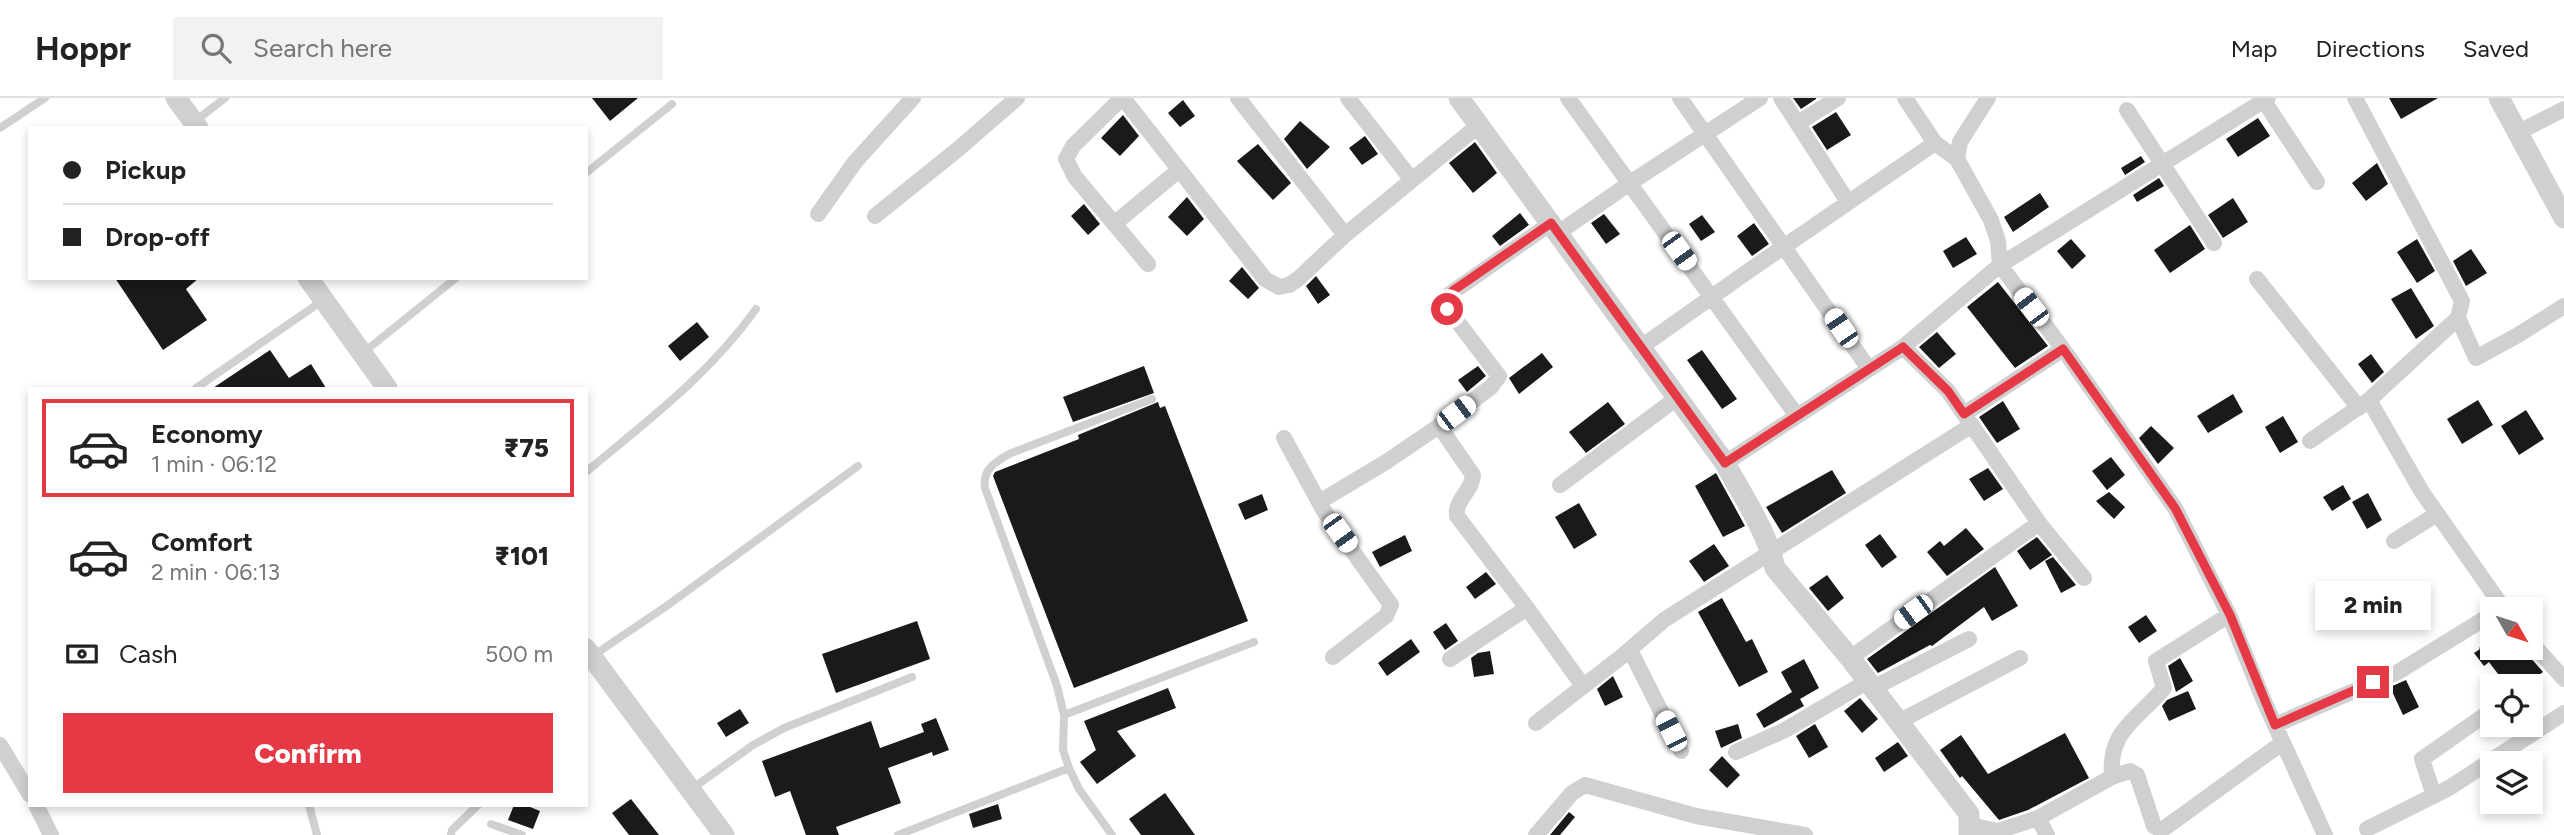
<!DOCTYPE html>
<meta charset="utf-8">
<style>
:root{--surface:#fff;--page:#f2f2f2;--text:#222;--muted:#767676;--line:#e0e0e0;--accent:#e63946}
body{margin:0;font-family:Figtree,sans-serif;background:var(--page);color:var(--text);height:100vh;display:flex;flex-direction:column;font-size:26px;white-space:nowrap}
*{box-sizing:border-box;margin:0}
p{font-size:23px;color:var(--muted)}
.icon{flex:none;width:38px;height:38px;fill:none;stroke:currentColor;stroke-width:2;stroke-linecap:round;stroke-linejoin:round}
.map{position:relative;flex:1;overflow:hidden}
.side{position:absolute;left:28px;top:289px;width:560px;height:420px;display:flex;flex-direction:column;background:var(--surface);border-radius:0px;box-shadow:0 4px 10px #0003}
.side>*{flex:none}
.guide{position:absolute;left:28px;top:28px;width:560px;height:154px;border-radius:0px;box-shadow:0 4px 10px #0003;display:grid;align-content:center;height:154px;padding:0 35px;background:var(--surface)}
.needle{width:46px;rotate:129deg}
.tools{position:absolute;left:2480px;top:499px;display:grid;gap:14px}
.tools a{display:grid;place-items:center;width:63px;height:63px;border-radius:0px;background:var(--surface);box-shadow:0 4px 10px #0003;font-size:35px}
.end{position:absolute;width:32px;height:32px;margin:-16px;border:9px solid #e63946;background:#fff;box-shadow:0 0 0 4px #fff}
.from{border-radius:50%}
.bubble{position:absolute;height:49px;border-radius:0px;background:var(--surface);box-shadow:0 4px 10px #0003;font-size:23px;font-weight:800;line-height:49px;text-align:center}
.car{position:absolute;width:21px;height:42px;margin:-21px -10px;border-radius:9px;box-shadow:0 0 5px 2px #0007;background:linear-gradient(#fff 24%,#345 0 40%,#fff 0 76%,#345 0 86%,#fff 0)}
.guide b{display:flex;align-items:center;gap:24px;height:66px;font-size:26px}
.guide b+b{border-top:2px solid var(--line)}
.guide i{width:18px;height:18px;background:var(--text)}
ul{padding:12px 0 0;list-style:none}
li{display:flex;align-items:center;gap:21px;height:98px;margin:0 14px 10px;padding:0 21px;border:4px solid transparent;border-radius:0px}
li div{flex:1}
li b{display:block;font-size:26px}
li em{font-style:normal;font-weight:800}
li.on{border-color:var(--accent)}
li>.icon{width:63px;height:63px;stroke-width:1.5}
.pay{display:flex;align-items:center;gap:18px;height:77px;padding:0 35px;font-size:26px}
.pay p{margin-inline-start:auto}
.button{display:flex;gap:14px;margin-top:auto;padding:14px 35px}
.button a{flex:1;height:80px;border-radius:0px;background:var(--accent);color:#fff;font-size:28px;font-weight:800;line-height:80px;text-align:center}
header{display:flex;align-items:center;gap:42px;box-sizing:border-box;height:98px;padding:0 35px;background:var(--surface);border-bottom:2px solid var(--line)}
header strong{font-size:33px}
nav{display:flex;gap:38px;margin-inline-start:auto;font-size:24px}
.search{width:490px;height:63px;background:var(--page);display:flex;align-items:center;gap:18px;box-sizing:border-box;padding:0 24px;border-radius:0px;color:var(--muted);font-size:26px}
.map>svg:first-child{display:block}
.building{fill:#1a1a1a}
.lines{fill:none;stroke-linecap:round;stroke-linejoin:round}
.service{stroke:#d0d0d0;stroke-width:8}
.minor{stroke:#d0d0d0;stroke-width:16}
.tertiary{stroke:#d0d0d0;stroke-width:21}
.route{stroke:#e63946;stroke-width:9}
</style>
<header>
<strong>Hoppr</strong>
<div class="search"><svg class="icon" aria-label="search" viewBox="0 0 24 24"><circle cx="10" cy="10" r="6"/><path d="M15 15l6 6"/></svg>Search here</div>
<nav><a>Map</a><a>Directions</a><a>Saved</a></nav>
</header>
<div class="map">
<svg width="2564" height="737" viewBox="0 0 2564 737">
<rect width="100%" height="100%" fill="#fff"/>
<path class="building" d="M592,0h46l-28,23z
M1793,0h23v1l-15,10z
M2389,0h49l-37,21z
M1183,2l12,16 -15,11 -12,-14z
M1836,14l15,23 -24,15 -15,-23z
M1123,17l16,21 -19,20 -19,-18z
M2258,20l12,18 -32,21 -12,-18z
M1300,23l30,26 -23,22 -23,-30z
M1365,38l13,18 -16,11 -13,-17z
M1475,44l22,31 -24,20 -24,-30z
M1258,46l33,39 -18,17 -36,-39z
M2141,58l4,6 -20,13 -4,-7z
M2377,65l11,21 -22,17 -14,-18z
M2159,80l5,8 -27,16 -4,-7z
M2040,95l9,14 -36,25 -9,-15z
M1187,99l17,22 -17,17 -19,-19z
M2233,100l15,24 -25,16 -15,-23z
M1084,106l16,20 -12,11 -17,-19z
M1520,115l9,12 -29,21 -8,-10z
M1604,116l16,20 -14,10 -15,-21z
M1702,117l13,17 -14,9 -12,-17z
M1754,125l15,21 -17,12 -15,-20z
M2190,127l15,24 -35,24 -16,-23z
M1966,139l11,17 -24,14 -10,-17z
M2071,141l15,17 -14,13 -15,-18z
M2417,141l18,32 -18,12 -20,-31z
M2471,151l16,24 -21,13 -13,-25z
M1242,169l17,21 -11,11 -19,-18z
M1316,178l14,19 -12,9 -12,-18z
M115,180h84l-13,11 21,31 -44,30z
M1998,184l50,64 -33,22 -48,-61z
M2411,190l23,38 -18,13 -25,-40z
M697,224l12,15 -29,24 -12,-15z
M1937,234l19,22 -17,14 -20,-21z
M270,252l19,28 22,-14 15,24h-113z
M1702,252l35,49 -15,10 -35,-49z
M1542,255l11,14 -34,27 -10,-16z
M2371,256l13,18 -12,11 -14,-19z
M1144,268l10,27 -81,29 -10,-25z
M1478,268l8,10 -19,16 -9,-12z
M2233,296l10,18 -35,21 -11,-17z
M2478,302l15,25 -31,19 -15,-25z
M2003,303l17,28 -23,14 -18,-26z
M1158,304l2,6 5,-2 83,215 -174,67 -81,-212 2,-4 84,-33 -1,-4z
M1608,304l17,22 -39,29 -17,-21z
M2526,312l18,29 -25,16 -18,-29z
M2283,318l15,26 -18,11 -15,-26z
M2151,328l23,22 -16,16 -19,-26z
M2111,359l14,18 -18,15 -15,-19z
M1988,370l15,21 -19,12 -15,-22z
M1832,372l14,23 -64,40 -16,-26z
M1716,375l29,53 -22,11 -28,-51z
M2343,387l8,14 -19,12 -9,-14z
M2109,394l16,15 -11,12 -18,-18z
M2368,395l14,27 -15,9 -15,-27z
M1262,396l6,16 -23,10 -7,-16z
M1579,405l18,32 -23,14 -19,-32z
M1966,430l18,21 -37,27 -20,-24 13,-11 4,5z
M1880,436l17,23 -15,11 -17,-23z
M1405,437l7,16 -32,16 -8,-15z
M2037,439l15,18 -22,15 -13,-19z
M1714,446l15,22 -25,16 -15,-21z
M2053,459l23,28 -15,8 -16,-32z
M1995,469l23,39 -26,15 -8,-14 -52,39 -2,-1 -52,28 -11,-14z
M1486,474l10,12 -21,15 -9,-12z
M1827,477l17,23 -16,13 -19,-23z
M1722,500l24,44 6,-3 16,33 -29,15 -41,-75z
M2146,517l11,16 -18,12 -11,-16z
M917,523l13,38 -94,34 -14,-39z
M1446,525l12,18 -13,9 -12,-18z
M1411,541l9,13 -33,24 -9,-13z
M2492,542v8h30l21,24 -19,14h-17l-18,-24 -5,4 -10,-13 6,-4 -1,-1z
M1490,553l4,23 -20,3 -3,-19 7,-5z
M2180,560l13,23 -17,11 -8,-26z
M1804,561l15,29 -19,11 4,7 -40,22 -8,-14 36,-22 -11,-20z
M1613,578l10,21 -18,9 -8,-17z
M2406,582l13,27 -16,8 -13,-28z
M1168,590l8,20 -59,23 19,25 -39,28 -17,-22 16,-12 -12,-29z
M2188,593l8,18 -27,12 -7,-15 5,-6z
M1860,600l18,21 -16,14 -18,-22z
M740,611l9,14 -23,14 -9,-14z
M936,620l13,32 -16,6 -1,-4 -44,16 13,35 -65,24 3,8h-33l-16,-44 -15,6 -13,-36 109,-40 9,27 44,-16 -3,-8z
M1738,626l4,14 -21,10 -6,-17z
M1815,626l13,23 -19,11 -13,-22z
M2065,635l24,45 -61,32 -29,10 -37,-44 -2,2 -20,-28 21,-15 27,39z
M1898,644l10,14 -24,16 -9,-14z
M1722,658l18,19 -13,13 -18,-18z
M1165,695l30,42h-54l-12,-16z
M631,701l28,36h-30l-17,-22z
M998,706l4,15 -29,9 -4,-14z
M514,707h11l15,6 -7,18 -25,-9z
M1569,714l6,5 -15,18h-10z"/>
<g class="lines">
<path class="service" d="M194,24l31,-24
M0,30l45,-30
M586,75l86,-69
M364,254l92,-74
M196,290l126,-87
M586,374c61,-51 123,-97 170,-163
M594,557l74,-50 190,-139
M1064,617l190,-73
M693,690l60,-43 31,-17 128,-51
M309,707l8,30
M491,726l31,11
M451,737l1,-5 26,-25
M898,737l171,-67
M1112,737l-33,-46 -10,-21 -6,-18 1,-35 -7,-29 -72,-198c-3,-18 10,-26 24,-34l143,-55"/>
<path class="minor" d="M1122,0l-49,48 -7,13 9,18 73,87
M1123,0l142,181 14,8 10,-2 9,-6 47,-44 134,-110
M1238,0l107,137
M1348,0l64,82
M1568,0l229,318
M1680,0l189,271
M1781,0l67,104
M1905,0l30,45 22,16
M1988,0l-28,44 -3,17 34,61 7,21 2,24 -97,82 45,44 91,132 45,55
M2268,0l-268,167 63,84 112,159 54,107 35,86 61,134
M2264,3l53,81
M2127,12l87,133
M1798,25l40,-25
M2519,34l45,-23
M818,116l37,-52 58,-64
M875,118l82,-66 60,-52
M1551,125l-104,73v12l52,68 -8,11 -52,39 34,49c-1,17 -18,24 -16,41l70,92 56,78
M1114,126l65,-54
M1558,135l72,-50 130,-85
M2257,181l102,129
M2458,220l18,40 42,-23 46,-29
M1641,249l106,-75 188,-129
M2369,302l53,92 82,117
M1964,316l99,-65
M1284,340l40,73 67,94 -5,11 -53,41
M2310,343l59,-41 89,-82 4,-17 -107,-203
M1725,365l178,-116
M1560,387l117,-87
M1319,404l67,-40 53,-36
M2394,443l43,-27
M2530,543l34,38
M1630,552l51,101
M1850,560l189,-135
M1450,561l77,-51
M1873,590l96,-49
M1898,624l122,-64
M1536,625l85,-66 43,-37 308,-195
M2275,627l123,-53 94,-58
M0,647l30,50
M1736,654l49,-22 83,-49
M2112,679l18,-6 7,4 17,51 8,4 120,-87
M2434,698l-12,-37 70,-49
M36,707l15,30
M1970,727l28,6 40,-13
M2367,731l82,-41 115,-75
M1536,737l36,-42 13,-8 111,31 109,19
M2047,737l-9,-17 74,-41c-4,-47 25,-57 52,-89l-8,-27 73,-46"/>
<path class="tertiary" d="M176,0l22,30
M1459,0l266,365c18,34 42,68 50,105l75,90 119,156v21
M2499,0l65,120
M308,180l79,110
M586,551l138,186"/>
</g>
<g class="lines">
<path class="route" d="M1447,211v-13l7,-6 97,-67 174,240 178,-116 45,44 16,23 99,-65 112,159 55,107 45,110 98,-43"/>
</g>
</svg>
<div class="tools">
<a><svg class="needle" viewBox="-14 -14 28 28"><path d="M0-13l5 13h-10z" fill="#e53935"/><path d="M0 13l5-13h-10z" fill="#767676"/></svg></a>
<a><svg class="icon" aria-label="locate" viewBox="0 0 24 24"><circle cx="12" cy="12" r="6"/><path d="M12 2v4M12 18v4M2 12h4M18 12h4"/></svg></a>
<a><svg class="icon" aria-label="layers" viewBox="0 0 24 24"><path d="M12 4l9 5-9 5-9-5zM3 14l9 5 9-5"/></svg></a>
</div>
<i class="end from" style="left:1447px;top:211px"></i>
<i class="end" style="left:2373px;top:584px"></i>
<div class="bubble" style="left:2315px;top:483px;width:116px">2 min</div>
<i class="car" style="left:1679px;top:153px;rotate:144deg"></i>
<i class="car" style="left:2031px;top:209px;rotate:323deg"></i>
<i class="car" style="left:1841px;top:230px;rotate:326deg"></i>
<i class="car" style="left:1456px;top:315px;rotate:53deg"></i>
<i class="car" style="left:1340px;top:435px;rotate:144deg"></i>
<i class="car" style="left:1913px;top:514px;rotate:234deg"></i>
<i class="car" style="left:1671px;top:633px;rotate:333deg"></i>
<div class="guide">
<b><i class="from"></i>Pickup</b>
<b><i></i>Drop-off</b>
</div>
<section class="side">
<ul>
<li class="on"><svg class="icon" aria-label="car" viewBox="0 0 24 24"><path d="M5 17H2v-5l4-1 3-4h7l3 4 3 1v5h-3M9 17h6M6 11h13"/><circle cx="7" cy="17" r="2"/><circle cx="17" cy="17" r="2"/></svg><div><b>Economy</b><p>1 min · 06:12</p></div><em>₹75</em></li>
<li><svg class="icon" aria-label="car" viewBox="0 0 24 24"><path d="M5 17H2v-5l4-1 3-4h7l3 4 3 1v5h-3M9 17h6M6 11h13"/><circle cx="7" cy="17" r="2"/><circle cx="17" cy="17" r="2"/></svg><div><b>Comfort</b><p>2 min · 06:13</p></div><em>₹101</em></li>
</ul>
<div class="pay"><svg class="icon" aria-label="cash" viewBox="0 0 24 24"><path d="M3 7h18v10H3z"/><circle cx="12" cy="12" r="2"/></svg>Cash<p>500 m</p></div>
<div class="button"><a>Confirm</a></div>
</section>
</div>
